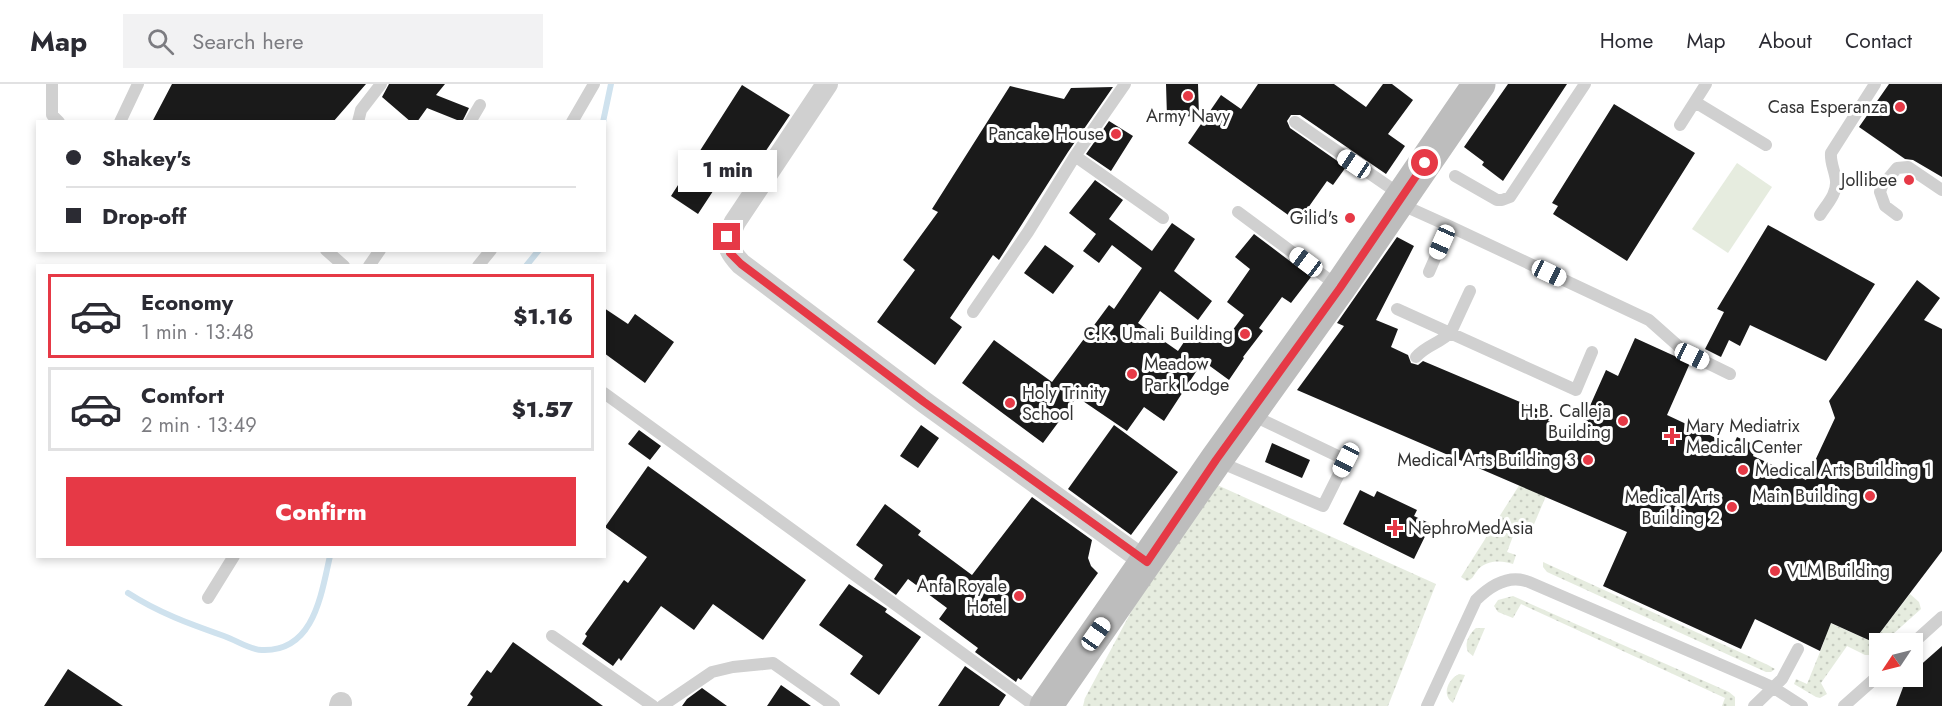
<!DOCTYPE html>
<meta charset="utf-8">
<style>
:root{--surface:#fff;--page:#f2f2f3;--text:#2b2b33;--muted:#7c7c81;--line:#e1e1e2;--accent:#e63946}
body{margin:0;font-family:Jost,sans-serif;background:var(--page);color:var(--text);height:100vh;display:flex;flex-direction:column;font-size:22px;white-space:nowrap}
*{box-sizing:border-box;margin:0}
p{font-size:20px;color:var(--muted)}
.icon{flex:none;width:33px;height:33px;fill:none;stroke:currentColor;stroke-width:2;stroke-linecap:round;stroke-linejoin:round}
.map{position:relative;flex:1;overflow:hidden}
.sheet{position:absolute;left:36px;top:180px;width:570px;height:294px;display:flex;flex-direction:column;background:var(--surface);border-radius:0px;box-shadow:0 3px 9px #0003}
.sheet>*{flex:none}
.guide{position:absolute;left:36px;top:36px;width:570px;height:132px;border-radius:0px;box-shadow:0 3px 9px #0003;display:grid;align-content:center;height:132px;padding:0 30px;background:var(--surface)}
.needle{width:39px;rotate:235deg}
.controls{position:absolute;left:1869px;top:549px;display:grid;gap:12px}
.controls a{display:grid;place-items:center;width:54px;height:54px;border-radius:0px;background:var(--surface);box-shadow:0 3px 9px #0003;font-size:30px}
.end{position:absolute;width:27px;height:27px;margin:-14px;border:8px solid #e63946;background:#fff;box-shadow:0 0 0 3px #fff}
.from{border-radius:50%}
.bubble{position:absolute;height:42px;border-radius:0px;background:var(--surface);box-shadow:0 3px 9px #0003;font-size:20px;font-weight:800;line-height:42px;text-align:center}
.car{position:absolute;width:18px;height:36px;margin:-18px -9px;border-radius:8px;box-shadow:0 0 4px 2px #0007;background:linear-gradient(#fff 24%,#345 0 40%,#fff 0 76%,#345 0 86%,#fff 0)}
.guide b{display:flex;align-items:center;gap:21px;height:57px;font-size:22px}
.guide b+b{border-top:2px solid var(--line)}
.guide i{width:15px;height:15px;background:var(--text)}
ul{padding:10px 0 0;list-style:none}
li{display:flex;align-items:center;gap:18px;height:84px;margin:0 12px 9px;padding:0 18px;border:3px solid var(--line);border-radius:0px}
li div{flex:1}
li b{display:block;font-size:22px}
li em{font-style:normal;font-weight:800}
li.active{border-color:var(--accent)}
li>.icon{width:54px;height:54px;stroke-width:1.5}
.action{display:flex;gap:12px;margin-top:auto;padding:12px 30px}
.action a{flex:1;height:69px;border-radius:0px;background:var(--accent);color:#fff;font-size:24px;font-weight:800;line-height:69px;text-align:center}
header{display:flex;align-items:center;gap:36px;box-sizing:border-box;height:84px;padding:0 30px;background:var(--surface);border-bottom:2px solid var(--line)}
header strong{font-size:28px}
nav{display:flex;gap:33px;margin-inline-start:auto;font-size:21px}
.search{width:420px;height:54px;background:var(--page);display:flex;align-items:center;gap:15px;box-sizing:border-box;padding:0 21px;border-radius:0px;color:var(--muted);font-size:22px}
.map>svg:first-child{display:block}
.green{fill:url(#green-dots)}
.pitch{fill:#e6ecdf}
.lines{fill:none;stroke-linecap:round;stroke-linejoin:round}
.stream{stroke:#cfe2ee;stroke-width:6}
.building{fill:#1a1a1a}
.lane{stroke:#d0d0d0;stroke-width:12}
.street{stroke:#d0d0d0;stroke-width:22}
.secondary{stroke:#bdbdbd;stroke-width:33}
.route{stroke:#e63946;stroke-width:8}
.poi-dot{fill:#e63946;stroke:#fff;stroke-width:2}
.labels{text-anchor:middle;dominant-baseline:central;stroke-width:6;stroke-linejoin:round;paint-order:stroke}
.poi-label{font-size:18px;fill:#333;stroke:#fff;text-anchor:end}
</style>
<header>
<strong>Map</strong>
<div class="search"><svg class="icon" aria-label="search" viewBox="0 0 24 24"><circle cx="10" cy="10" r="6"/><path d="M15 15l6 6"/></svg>Search here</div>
<nav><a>Home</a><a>Map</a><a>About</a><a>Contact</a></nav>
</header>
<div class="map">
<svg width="1942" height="622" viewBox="0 0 1942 622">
<defs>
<pattern id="green-dots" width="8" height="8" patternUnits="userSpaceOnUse" patternTransform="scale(1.5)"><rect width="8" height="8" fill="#e6ecdf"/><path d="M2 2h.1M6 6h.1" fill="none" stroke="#c6cbc0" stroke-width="1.8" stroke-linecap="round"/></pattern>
</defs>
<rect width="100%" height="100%" fill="#fff"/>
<path class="green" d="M1215,400l221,100 -48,122h-305l2,-8 54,-101z
M1520,400l26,12 -14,33 -14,-6 -11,29 9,3 -3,9c-12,-4 -28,-4 -36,7 -4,5 -4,8 -10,10l-6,-4z
M1543,478l225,103 7,4 -4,3h-5l-219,-100 -4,-5z
M1910,510l9,8 2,7 -38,34 -3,1 -1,3 -9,8h-5l-18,-9 -26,37 6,11 -7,4 -4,-1 -22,-13 2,-5 11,5 17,-42 -11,-6 8,-17 52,23z
M1513,512l216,96 6,5v9h-13l3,-8 -204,-94 -8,14 -15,-6 -4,-6 4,-6z
M1476,544h9l-12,28 -5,-4c-4,-9 1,-18 8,-24z
M1459,590l6,1 -12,28c-12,-8 -5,-24 6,-29z"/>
<path class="pitch" d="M1737,79l35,24 -44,66 -36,-24z"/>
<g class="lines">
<path class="stream" d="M603,38l8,-38
M526,182l13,-16
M128,509c31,20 62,31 96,43 12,4 26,14 38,14 52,2 59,-55 68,-94"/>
</g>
<path class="building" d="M172,0h194l-33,38h-181z
M389,0h56l-9,11 33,13 -7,14 -35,-14 -10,14h-6l-29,-25z
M1166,0h32l1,32 -32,1z
M1258,0h76l32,23 17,-23h9l21,16 -25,34 17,12 -19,28 -86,-59h-9l-4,6 3,7 56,39 -13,18 -6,-4 -29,41 -110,-79 33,-48 20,14z
M1508,0h59l-64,97 -21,-16 2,-3 -20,-15z
M1889,0h53v93l-29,-17 -8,-1 -46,-32z
M742,1l48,30 -33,49 -19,-11 -40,61 -27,-18z
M1010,2l54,13 7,-11 42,-1 -45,65 -69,108 -6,-5 -43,63 12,9 -27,38 -58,-43 38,-52 -12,-10 35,-48 -6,-3z
M1614,20l81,49 -68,108 -74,-47 5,-8 -6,-3z
M1109,37l24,15 -22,35 -25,-17z
M1095,96l28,20 -14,19 43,32 20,-28 23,16 -21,32 38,30 -14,19 -38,-29 -22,32 40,28 18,-27 27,19 21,-28 -17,-13 23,-33 -15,-12 19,-23 57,43 -20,26 -9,-6 -23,31 4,3 -20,26 1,1 -15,22 -26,-19 -39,60 -20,-14 -17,24 -50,-34 -34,46 -81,-60 32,-43 58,42 57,-77 5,4 28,-41 -30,-23 -13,18 -16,-12 13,-17 -27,-21z
M1768,141l107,59 -49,77 -76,-36 -10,21 -11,-6 -8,17 -16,-8 19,-37 -7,-3z
M1397,153l17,9 -38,74 22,9 -7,18 17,8 3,8 7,2 5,-4 128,54 -3,6 29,14 29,-65 12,6 17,-38 55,25 -23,52 66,31 4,-9 20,9 -4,10 53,24 29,-62 -6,-17 88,-121 23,18 -16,22 18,9v222l-69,91 -42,-19 -11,28 -65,-32 -14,30 -138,-63 24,-54 -330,-142 47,-64 -7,-3z
M1045,161l29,21 -21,28 -29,-21z
M604,224l24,16 7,-10 39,28 -29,41 -41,-30z
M921,341l18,13 -21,30 -18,-12z
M1114,341l64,47 -47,63 -63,-46z
M639,346l22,16 -11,14 -22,-16z
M1272,359l38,17 -8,18 -37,-16z
M648,382l158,114 -43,60 -50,-36 -19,26 -33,-24 -40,55 -2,-3 -6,8 -31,-22 5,-8 -2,-2 39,-54 4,3 19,-26 -42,-30z
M1360,406l14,7 3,-6 40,19 -3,6 17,8 -17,35 -71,-35z
M1032,413l60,43 -4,18 3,8 7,7 -77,107 -3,-2 -2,4 -41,-30 3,-4 -39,-29 8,-11 -39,-29 -12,16 -22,-16 9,-14 -27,-20 29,-41 36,27 -3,4 54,40z
M849,500l38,25 -2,3 36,25 -42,58 -29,-21 13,-18 -44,-31z
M513,558l90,64h-136l6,-9 -3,-3 17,-24 4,3z
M1942,562v60h-46l9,-24 5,-6h2l4,-7z
M965,582l41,29 -7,11h-61z
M68,585l55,37h-79z
M781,601l30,21h-44z
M702,604l25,18h-45l5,-7z"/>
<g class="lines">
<path class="lane" d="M52,0v31l7,7
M1695,18l71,43
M120,38l18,-38
M358,38l3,-12 20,-26
M470,38l10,-17
M572,38l22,-38
M1295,38l106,73
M1680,41l26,-41
M1075,72l88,62
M1455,92l42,24h5l8,-3 75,-113
M1398,119l51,23 -20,46
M1238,128l101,75
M1820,131c7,-11 17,-21 16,-34 -1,-10 -6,-18 -5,-28l44,-69
M1897,131l-12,-9 -5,-14 2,-6 15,-18 11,-1 34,23
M1449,142l200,94 36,32 45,22
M326,166l18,16
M369,182l11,-16
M478,182l13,-16
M1397,225l179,81 16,-38
M973,228l55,-80 47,-76 50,-72
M1416,273c10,-12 25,-14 35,-25l19,-41
M604,309l431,313
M1217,377l106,45 23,-46 -96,-46
M208,514l26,-42
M552,552l101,70
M1912,560l30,-27
M662,622l50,-34 21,-5 40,-4 61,43
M1427,622l49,-106c14,-14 33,-26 53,-18l232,100 13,6 28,18
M1754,622l28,-27 16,-30
M1844,622l36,-32"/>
<path class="street" d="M827,0l-92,138c-10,20 -9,26 6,42l183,138 223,161
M340,622l1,-3"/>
<path class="secondary" d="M1046,622l170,-246 124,-173 139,-203"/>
</g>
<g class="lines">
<path class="route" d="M727,153l3,16 11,11 183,138 223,160 69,-102 124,-172 85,-125"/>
</g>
<g class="poi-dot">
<circle cx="1188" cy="12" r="6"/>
<circle cx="1900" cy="23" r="6"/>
<circle cx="1116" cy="50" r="6"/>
<circle cx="1909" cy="96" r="6"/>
<circle cx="1350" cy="134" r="6"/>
<circle cx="1245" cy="250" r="6"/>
<circle cx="1132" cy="290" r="6"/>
<circle cx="1010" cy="319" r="6"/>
<circle cx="1623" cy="337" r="6"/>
<path d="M1669 343h6v6h6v6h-6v6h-6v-6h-6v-6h6z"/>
<circle cx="1588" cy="376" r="6"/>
<circle cx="1743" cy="386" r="6"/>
<circle cx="1870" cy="412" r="6"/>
<circle cx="1732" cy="423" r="6"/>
<path d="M1392 435h6v6h6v6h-6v6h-6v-6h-6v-6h6z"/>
<circle cx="1775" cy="487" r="6"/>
<circle cx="1019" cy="512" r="6"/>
</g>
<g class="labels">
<g class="poi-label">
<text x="1888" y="23">Casa Esperanza</text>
<text x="1188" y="32" text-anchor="middle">Army Navy</text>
<text x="1104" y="50">Pancake House</text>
<text x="1897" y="96">Jollibee</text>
<text x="1338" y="134">Gilid's</text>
<text x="1233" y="250">C.K. Umali Building</text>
<text x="1144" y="280" text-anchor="start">Meadow<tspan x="1144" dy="21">Park Lodge</tspan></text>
<text x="1022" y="309" text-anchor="start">Holy Trinity<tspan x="1022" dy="21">School</tspan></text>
<text x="1611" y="327">H.B. Calleja<tspan x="1611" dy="21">Building</tspan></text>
<text x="1686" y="342" text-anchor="start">Mary Mediatrix<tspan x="1686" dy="21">Medical Center</tspan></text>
<text x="1576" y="376">Medical Arts Building 3</text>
<text x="1755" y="386" text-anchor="start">Medical Arts Building 1</text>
<text x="1858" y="412">Main Building</text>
<text x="1720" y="413">Medical Arts<tspan x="1720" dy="21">Building 2</tspan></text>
<text x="1408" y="444" text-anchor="start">NephroMedAsia</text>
<text x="1787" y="487" text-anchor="start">VLM Building</text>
<text x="1007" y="502">Anfa Royale<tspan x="1007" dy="21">Hotel</tspan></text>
</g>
</g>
</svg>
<div class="controls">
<a><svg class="needle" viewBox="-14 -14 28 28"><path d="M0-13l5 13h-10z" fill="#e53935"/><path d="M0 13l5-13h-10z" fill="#7c7c81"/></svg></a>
</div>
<i class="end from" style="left:1425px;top:79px"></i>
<i class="end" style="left:727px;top:153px"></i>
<div class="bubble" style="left:678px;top:66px;width:99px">1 min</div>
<i class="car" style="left:1354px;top:80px;rotate:304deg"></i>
<i class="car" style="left:1442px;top:158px;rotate:204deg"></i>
<i class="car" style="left:1306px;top:178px;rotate:307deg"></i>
<i class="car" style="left:1549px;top:189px;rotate:115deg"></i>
<i class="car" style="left:1692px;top:272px;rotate:115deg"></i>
<i class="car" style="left:1346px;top:376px;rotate:207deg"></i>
<i class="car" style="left:1096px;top:550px;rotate:35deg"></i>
<div class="guide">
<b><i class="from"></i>Shakey's</b>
<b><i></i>Drop-off</b>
</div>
<section class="sheet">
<ul>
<li class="active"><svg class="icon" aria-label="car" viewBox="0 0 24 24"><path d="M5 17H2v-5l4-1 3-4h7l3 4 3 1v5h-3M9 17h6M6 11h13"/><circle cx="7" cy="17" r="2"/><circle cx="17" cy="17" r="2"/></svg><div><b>Economy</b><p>1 min · 13:48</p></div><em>$1.16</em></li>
<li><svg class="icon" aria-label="car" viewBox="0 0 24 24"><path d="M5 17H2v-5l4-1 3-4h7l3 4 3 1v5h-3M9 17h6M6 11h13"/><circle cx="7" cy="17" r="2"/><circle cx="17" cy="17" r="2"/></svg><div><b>Comfort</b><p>2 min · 13:49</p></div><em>$1.57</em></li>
</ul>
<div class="action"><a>Confirm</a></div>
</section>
</div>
